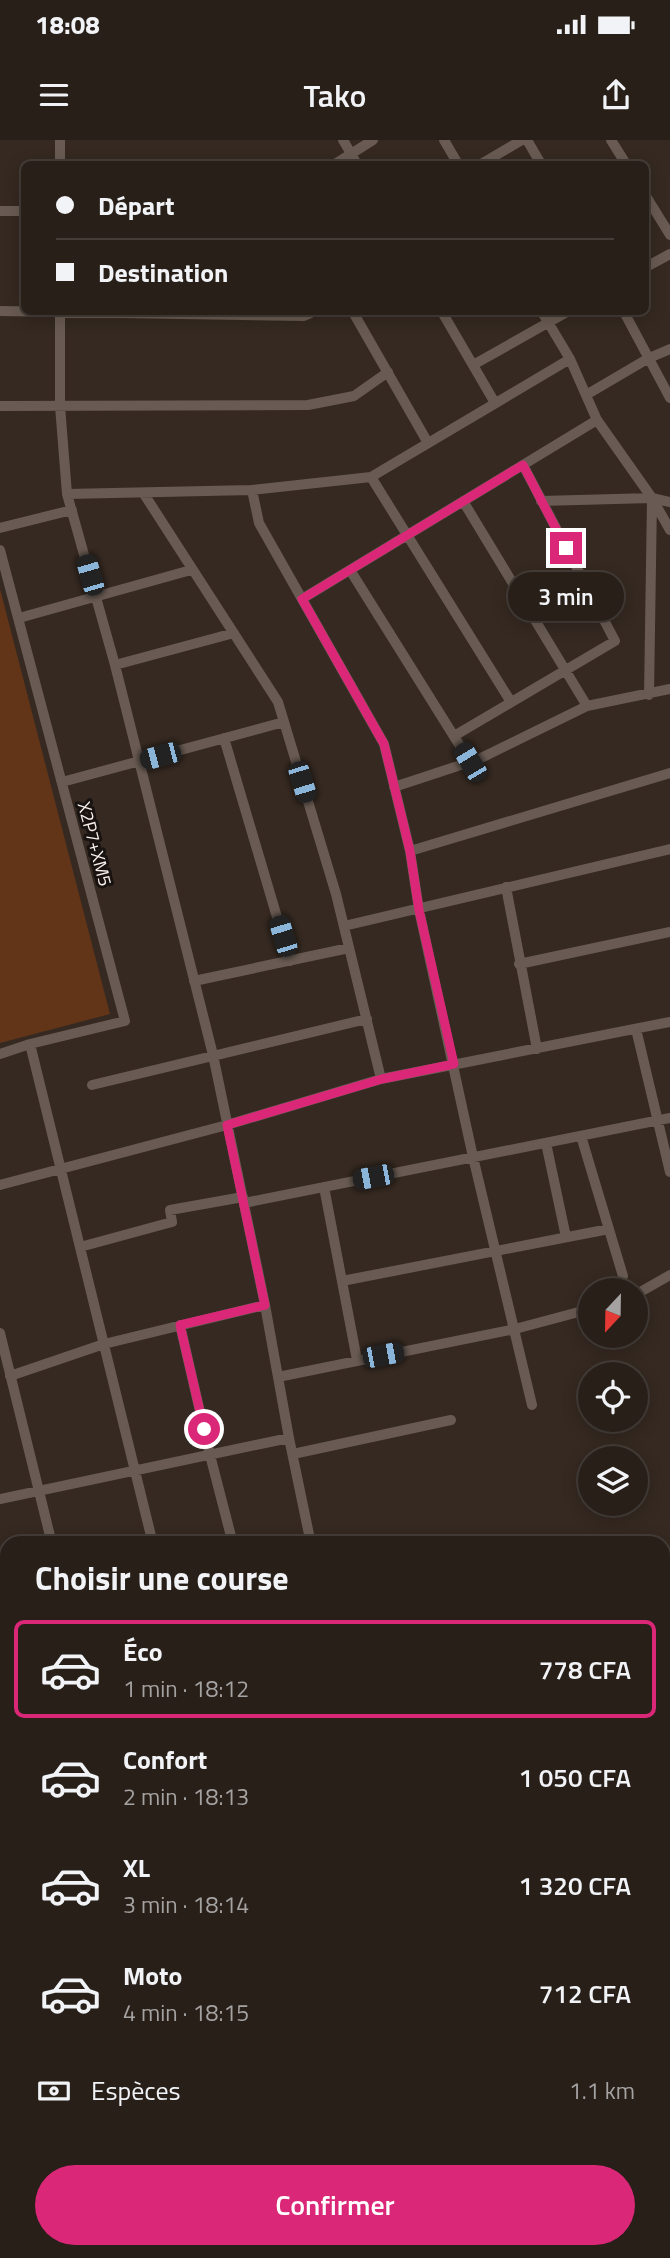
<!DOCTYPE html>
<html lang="fr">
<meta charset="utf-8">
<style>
:root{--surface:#281f19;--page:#302722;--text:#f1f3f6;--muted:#a5a2a2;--line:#443d38;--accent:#db2777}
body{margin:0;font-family:"Titillium Web",sans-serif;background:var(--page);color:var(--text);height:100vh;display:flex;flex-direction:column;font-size:26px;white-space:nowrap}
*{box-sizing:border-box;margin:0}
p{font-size:23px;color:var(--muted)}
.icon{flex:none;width:38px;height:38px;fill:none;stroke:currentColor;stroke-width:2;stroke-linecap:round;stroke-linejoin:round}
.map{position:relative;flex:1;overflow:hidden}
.drawer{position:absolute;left:0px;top:1396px;width:670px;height:723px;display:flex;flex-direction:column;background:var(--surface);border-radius:21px 21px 0 0;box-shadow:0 4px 18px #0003,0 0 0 2px var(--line)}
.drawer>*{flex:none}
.guide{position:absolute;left:21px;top:21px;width:628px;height:154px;border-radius:10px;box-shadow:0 4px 18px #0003,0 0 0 2px var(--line);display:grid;align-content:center;height:154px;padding:0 35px;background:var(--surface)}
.needle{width:46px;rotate:202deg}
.controls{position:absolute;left:578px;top:1138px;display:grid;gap:14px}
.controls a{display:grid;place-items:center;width:70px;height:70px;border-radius:50%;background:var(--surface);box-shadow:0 4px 18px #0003,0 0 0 2px var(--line);font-size:35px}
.end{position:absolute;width:32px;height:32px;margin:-16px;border:9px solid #db2777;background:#fff;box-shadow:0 0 0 4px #fff}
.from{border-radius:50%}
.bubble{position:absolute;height:49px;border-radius:24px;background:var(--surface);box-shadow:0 4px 18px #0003,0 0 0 2px var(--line);font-size:23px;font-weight:600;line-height:49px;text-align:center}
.car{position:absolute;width:21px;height:42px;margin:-21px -10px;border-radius:9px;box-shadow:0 0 5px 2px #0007;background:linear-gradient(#222 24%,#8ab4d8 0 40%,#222 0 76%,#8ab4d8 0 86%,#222 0)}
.guide b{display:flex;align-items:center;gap:24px;height:66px;font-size:26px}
.guide b+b{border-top:2px solid var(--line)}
.guide i{width:18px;height:18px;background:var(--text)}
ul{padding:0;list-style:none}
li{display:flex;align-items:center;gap:21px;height:98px;margin:0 14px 10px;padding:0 21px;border:4px solid transparent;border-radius:10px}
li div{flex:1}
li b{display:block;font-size:26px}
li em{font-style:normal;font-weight:600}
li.selected{border-color:var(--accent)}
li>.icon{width:63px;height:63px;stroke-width:1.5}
h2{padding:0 35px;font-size:32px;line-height:84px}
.pay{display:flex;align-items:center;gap:18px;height:77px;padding:0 35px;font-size:26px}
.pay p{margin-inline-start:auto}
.button{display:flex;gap:14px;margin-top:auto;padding:14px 35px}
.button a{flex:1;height:80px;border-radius:42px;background:var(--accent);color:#fff;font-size:28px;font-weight:600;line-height:80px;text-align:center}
.status{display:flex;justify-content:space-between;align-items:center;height:49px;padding:0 35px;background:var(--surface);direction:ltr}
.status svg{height:19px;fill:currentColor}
header{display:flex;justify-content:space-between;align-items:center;height:91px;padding:0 35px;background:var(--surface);font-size:32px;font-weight:600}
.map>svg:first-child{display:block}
.green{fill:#633518}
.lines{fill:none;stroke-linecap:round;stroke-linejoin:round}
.minor{stroke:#695b53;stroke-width:10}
.secondary{stroke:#695b53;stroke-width:14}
.route{stroke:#db2777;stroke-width:9}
.labels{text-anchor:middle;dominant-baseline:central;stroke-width:6;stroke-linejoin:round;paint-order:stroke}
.street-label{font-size:18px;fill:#fbf2ee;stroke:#181310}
</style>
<div class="status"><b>18:08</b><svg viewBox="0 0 49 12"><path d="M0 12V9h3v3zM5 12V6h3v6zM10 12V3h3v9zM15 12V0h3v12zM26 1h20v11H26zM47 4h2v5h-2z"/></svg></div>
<header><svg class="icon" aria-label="menu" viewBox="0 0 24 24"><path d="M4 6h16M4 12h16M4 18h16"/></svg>Tako<svg class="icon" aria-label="share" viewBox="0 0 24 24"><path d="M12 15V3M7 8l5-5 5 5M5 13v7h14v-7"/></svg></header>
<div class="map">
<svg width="670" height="2118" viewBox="0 0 670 2118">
<rect width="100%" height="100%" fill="#352921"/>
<path class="green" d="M0,449l110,425 -110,29z"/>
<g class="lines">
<path class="minor" d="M343,0l14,24
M444,0l14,24
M527,0l14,24
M611,0l15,24
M60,24v-24
M335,24l38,-24
M481,24l41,-24
M646,56l24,39
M0,71h24
M646,127l24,-13
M0,171l304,5 9,-4
M353,172l75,131
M442,172l53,91
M542,172l28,47 27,61 55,78 18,32
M624,172l46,86
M473,225l94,-53
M586,255l63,-37 21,-9
M0,266l308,-1 46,-9 34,-24
M371,337l140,225
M252,350l7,33 125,221 26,107 9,59 54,247 59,248
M67,354l185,-4 119,-13 199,-118
M144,354l134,208 58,192 45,185
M463,361l124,205
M541,361l111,-3 18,4
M0,388l72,-18
M0,410l125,471 -95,23 -30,10
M350,430l120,192
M302,459l295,-179
M19,478l172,-48
M115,525l119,-32
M649,555l3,-196
M454,596l161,-95 -92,-176
M224,598l66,223
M62,642l222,-60
M394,647l85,-28 108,-53 83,-17
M410,711l260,-78
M506,747l31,162
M344,786l326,-77
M519,824l151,-32
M194,841l155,-33
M636,889l34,143
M30,904l123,500
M92,945l275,-66
M581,996l42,140
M546,1003l20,94
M0,1045l227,-60 154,-46 289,-57
M324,1047l33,173
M244,1063l426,-85
M80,1107l92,-25 -2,-12 73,-13
M342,1141l267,-52
M635,1155l35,-20
M180,1185l30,130 23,89
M0,1193l52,211
M10,1236l94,-32 161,-39
M278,1237l237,-48 75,-20
M289,1298l22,106
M293,1314l158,-34
M0,1359l289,-61 -24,-133 -52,-250 -98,-390 -48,-171 -7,-88v-94
M0,1488l7,26
M0,1535l7,-2
M0,1830l7,-5
M663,1883l7,-5"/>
<path class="secondary" d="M663,2097l7,-4
M633,2118l9,-6"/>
</g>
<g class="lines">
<path class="route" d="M204,1289l-24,-104 85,-20 -38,-180 155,-46 72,-15 -35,-154 -9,-59 -26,-107 -82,-145 221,-134 43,83"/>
</g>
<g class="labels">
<g class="street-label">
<text transform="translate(95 704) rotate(75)">X2P7+XM5</text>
</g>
</g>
</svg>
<div class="controls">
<a><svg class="needle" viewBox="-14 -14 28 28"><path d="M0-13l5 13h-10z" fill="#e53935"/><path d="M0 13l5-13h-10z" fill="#a5a2a2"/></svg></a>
<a><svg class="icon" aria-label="locate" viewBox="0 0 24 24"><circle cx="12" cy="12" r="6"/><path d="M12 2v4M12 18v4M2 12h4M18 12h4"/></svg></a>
<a><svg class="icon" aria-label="layers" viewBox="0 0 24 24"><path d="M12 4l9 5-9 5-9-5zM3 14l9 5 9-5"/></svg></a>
</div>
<i class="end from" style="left:204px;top:1289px"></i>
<i class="end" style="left:566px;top:408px"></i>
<div class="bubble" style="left:508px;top:432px;width:116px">3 min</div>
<i class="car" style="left:90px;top:435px;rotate:344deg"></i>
<i class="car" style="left:160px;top:616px;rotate:255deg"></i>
<i class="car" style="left:470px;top:622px;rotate:329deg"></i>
<i class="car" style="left:302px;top:642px;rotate:163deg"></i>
<i class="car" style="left:283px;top:796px;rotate:343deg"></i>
<i class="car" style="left:373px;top:1037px;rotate:259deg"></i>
<i class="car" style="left:383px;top:1215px;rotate:79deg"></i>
<div class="guide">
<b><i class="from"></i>Départ</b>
<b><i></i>Destination</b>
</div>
<section class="drawer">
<h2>Choisir une course</h2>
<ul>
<li class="selected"><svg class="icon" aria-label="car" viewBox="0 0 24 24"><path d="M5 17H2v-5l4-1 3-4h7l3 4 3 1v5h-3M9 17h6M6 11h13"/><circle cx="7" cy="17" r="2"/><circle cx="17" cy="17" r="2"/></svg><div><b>Éco</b><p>1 min · 18:12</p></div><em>778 CFA</em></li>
<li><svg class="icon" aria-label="car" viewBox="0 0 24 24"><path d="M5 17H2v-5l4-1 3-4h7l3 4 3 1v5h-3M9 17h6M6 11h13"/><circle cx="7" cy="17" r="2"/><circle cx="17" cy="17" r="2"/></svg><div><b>Confort</b><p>2 min · 18:13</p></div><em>1 050 CFA</em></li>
<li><svg class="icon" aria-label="car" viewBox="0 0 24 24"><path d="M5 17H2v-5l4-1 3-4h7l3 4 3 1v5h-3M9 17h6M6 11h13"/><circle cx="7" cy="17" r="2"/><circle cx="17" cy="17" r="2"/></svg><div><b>XL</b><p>3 min · 18:14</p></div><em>1 320 CFA</em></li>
<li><svg class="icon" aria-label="car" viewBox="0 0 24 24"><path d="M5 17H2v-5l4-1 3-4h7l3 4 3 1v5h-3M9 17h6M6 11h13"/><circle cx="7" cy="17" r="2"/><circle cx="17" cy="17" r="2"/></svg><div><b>Moto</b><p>4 min · 18:15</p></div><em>712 CFA</em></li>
</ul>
<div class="pay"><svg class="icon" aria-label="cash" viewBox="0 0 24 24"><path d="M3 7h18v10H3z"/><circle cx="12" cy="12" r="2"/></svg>Espèces<p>1.1 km</p></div>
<div class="button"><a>Confirmer</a></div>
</section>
</div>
